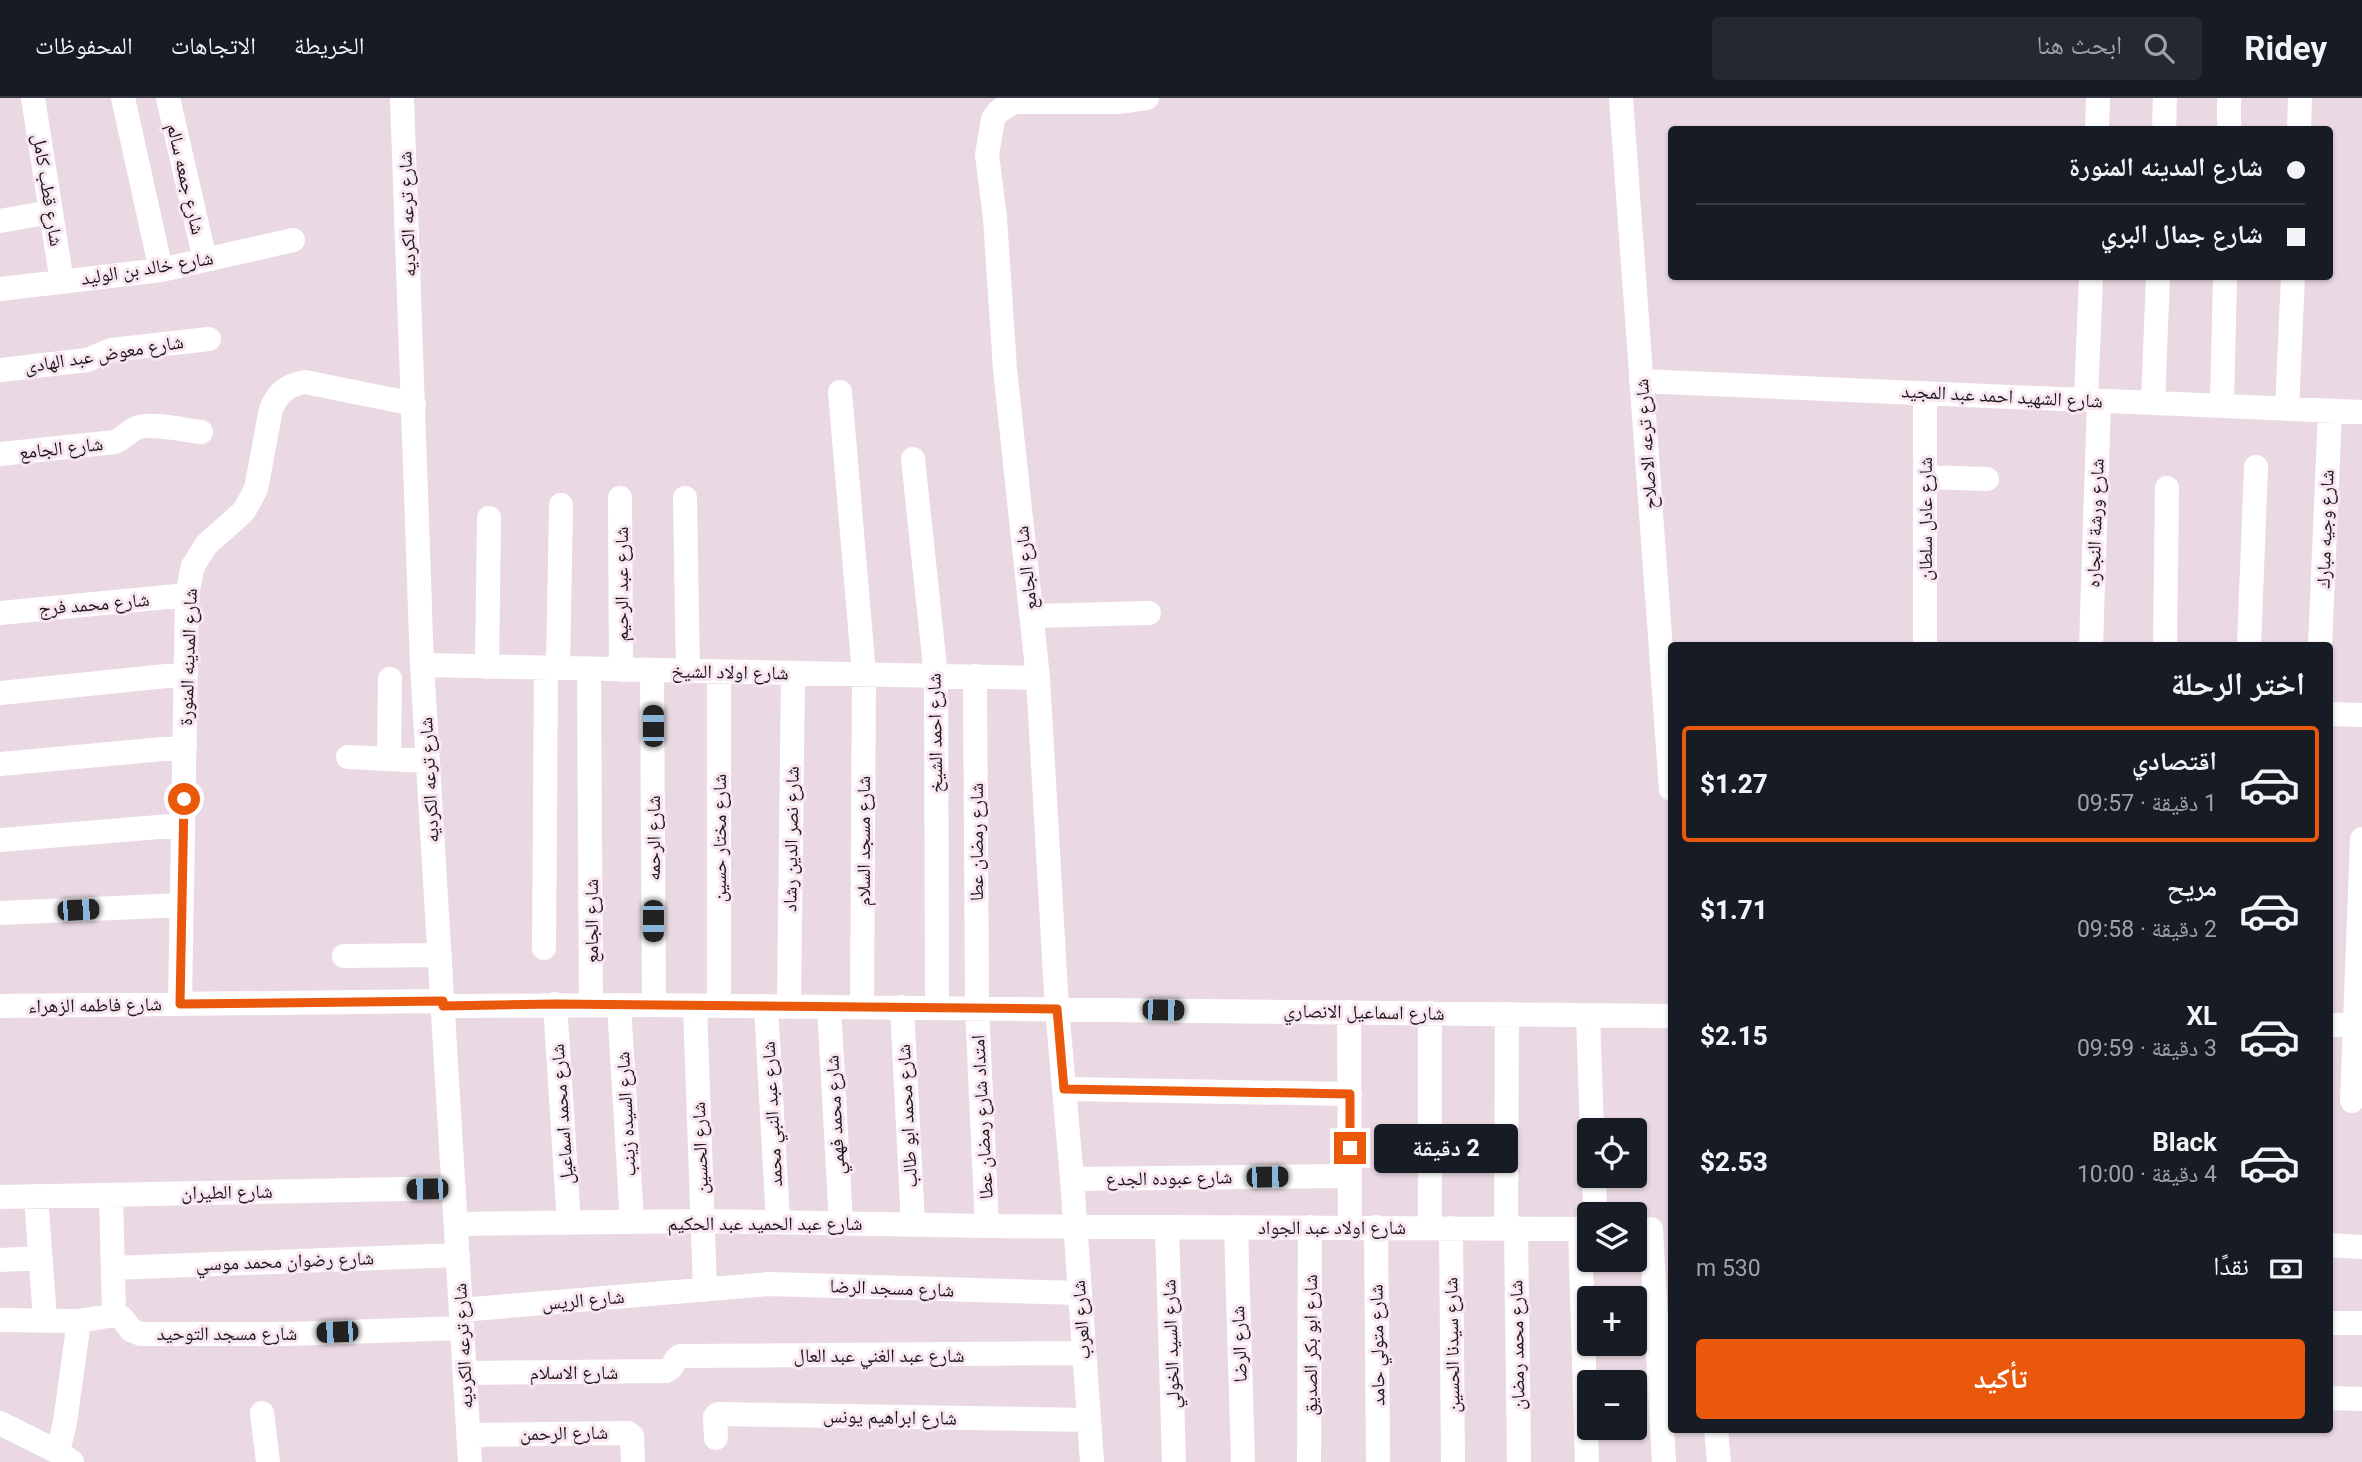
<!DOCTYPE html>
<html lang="ar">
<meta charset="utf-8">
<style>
:root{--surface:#171b24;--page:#242831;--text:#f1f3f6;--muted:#9ea1a6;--line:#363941;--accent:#ea580c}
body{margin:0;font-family:Roboto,"Noto Naskh Arabic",sans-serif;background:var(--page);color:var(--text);direction:rtl;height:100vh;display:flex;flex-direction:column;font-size:26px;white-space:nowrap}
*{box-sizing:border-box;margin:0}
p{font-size:23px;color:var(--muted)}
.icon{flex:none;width:38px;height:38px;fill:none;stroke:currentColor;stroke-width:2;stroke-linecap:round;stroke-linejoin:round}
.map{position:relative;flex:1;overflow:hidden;direction:ltr}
.side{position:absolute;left:1668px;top:544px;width:665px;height:791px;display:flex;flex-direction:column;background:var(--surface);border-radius:7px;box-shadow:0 2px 5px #0004;direction:rtl}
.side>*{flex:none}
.hud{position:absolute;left:1668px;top:28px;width:665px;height:154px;border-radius:7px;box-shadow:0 2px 5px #0004;direction:rtl;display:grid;align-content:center;height:154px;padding:0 28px;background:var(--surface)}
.tools{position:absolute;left:1577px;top:1020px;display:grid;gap:14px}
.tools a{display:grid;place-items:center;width:70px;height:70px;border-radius:7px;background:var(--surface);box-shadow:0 2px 5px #0004;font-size:35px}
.end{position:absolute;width:32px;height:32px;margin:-16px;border:9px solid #ea580c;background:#fff;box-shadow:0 0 0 4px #fff}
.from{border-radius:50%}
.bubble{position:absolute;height:49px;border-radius:7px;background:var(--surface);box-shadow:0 2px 5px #0004;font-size:23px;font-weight:800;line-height:49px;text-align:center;direction:rtl}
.car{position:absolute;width:21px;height:42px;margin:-21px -10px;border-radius:9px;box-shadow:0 0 5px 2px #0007;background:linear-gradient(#222 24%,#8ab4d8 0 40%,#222 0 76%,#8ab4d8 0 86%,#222 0)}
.hud b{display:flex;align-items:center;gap:24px;height:66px;font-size:26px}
.hud b+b{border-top:2px solid var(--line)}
.hud i{width:18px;height:18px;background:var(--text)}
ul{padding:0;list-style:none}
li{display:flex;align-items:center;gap:21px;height:116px;margin:0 14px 10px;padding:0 14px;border:4px solid transparent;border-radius:7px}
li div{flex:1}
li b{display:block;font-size:26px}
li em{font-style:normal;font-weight:800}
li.active{border-color:var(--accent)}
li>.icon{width:63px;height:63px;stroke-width:1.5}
h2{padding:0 28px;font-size:32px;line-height:84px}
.pay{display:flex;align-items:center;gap:18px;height:77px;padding:0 28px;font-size:26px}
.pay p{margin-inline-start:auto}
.primary-button{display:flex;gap:14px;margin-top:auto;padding:14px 28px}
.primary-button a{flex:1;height:80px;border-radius:7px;background:var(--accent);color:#fff;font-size:28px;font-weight:800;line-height:80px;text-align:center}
header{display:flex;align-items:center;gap:42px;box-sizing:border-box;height:98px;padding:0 35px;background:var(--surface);border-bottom:2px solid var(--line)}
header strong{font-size:33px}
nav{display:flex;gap:38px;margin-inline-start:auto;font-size:24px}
.search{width:490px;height:63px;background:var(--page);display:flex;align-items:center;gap:18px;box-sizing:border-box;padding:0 24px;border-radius:7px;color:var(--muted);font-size:26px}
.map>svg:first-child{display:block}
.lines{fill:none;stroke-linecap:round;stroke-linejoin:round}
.minor{stroke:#fff;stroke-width:24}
.route{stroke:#ea580c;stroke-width:9}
.labels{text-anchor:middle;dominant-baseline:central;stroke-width:6;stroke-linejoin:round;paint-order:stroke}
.street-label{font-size:19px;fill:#1d171b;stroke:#f7e6f0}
</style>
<header>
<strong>Ridey</strong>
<div class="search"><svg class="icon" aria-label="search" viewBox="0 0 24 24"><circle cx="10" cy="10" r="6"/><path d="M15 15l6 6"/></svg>ابحث هنا</div>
<nav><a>الخريطة</a><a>الاتجاهات</a><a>المحفوظات</a></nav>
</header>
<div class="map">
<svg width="2362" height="1364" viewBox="0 0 2362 1364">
<rect width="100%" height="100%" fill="#ead9e3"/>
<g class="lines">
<path class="minor" d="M33,0l29,184
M123,0l38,172
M168,0l37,162
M402,0l20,567 48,797
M1621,0l50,691
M2097,32l1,-32
M2164,32l1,-32
M2229,32v-32
M2299,32l1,-32
M0,123l51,-9
M0,191l161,-19 132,-30
M0,272l87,-10 24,-10 98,-11
M1641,283l721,31
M840,294l24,282 -2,333
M2086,302l5,-124
M2153,305l5,-127
M2222,308l3,-130
M2287,311l6,-133
M0,356l115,-12c10,-4 14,-12 24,-15 15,-4 45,3 62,5
M913,361l23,217 1,332
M1925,379l62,2
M620,400l1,172
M685,400l3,173
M0,515l187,-18
M1032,518l117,-3
M1925,548v-253
M2091,548l8,-245
M2165,548l2,-158
M2249,548l7,-179
M2320,548l10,-235
M422,567l616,13
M487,569l2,-149
M558,570l3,-163
M589,571l2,336
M652,572l2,335
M719,573v335
M975,578l2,332 10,218
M0,595l186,-19
M2329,616l33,1
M348,659l80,4
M389,661l1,-80
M0,666l185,-17
M0,742l183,-15
M0,815l182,-8
M544,850l2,-280
M344,858l96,-1
M180,906l7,-409 6,-29 13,-21 38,-34 12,-22 15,-80c7,-16 16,-24 34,-27l109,22
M555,906l14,219
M619,907l13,217
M0,908l443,-5
M443,908l211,-1 1017,11
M695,908l10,284
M766,908l12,216
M789,908l4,-333
M829,909l12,216
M902,909l11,217
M1349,914l1,215
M1430,915v215
M1588,917l4,115
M2329,927h33
M1064,991l286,5
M2352,1003l10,-262
M1594,1078l1,38
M1072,1081l278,-3
M111,1097l3,120
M36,1098l9,123
M0,1099l454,-9
M456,1126l247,-3 284,5 602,3
M1167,1129l7,235
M1236,1129l7,235
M1376,1129l2,235
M1451,1130l2,234
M1506,1130l1,-214
M1516,1130l3,234
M1580,1130l7,234
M1651,1131l13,233
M2329,1147l33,2
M0,1162l40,-2
M113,1170l345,-13
M461,1212l308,-26 311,9
M0,1222l79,1 35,-6 8,3 9,12 10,4h146l175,-6
M2329,1225h33
M465,1275l201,-2c9,-3 7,-13 15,-15l402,-3
M2329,1300l33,1
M262,1315l6,49
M0,1325l58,29 14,10
M1716,1332l3,32
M469,1337l159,-2 4,3 1,26
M716,1340l-1,-21 3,-3 371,6
M58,1354l7,-30 14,-101
M1092,1364l-20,-283 -15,-170 -19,-331 -33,-309 -10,-151 -8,-63 6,-36 6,-8 15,-9h104l29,-4
M1309,1364l1,-235"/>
</g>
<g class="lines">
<path class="route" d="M184,701l-4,205 263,-3v5l112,-2 502,5 7,80 286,5v54"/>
</g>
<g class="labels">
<g class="street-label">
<text transform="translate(186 81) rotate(77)">شارع جمعه سالم</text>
<text transform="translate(48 92) rotate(81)">شارع قطب كامل</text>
<text transform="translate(407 116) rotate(-92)">شارع ترعه الكرديه</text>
<text transform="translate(147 170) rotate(-9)">شارع خالد بن الوليد</text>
<text transform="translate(104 256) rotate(-9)">شارع معوض عبد الهادى</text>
<text transform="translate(2002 298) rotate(3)">شارع الشهيد احمد عبد المجيد</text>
<text transform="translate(1646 346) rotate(-94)">شارع ترعه الاصلاح</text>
<text transform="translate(61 350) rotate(-6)">شارع الجامع</text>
<text transform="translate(1925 421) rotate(-90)">شارع عادل سلطان</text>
<text transform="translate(2095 425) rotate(-88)">شارع ورشة النجاره</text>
<text transform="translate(2325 431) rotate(-88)">شارع وجيه مبارك</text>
<text transform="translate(1026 470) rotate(-96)">شارع الجامع</text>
<text transform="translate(621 486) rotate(-90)">شارع عبد الرحيم</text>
<text transform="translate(94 506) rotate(-5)">شارع محمد فرج</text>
<text transform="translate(188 559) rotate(-88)">شارع المدينه المنورة</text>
<text transform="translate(730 574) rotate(1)">شارع اولاد الشيخ</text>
<text transform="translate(935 635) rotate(-91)">شارع احمد الشيخ</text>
<text transform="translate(429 682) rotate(-93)">شارع ترعه الكرديه</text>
<text transform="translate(653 740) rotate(-90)">شارع الرحمه</text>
<text transform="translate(719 740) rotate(-90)">شارع مختار حسين</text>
<text transform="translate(791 741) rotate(-89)">شارع نصر الدين رشاد</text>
<text transform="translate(863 743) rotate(-90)">شارع مسجد السلام</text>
<text transform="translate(976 744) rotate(-90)">شارع رمضان عطا</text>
<text transform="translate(591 823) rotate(-90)">شارع الجامع</text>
<text transform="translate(95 907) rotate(-1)">شارع فاطمه الزهراء</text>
<text transform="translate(1364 914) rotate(1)">شارع اسماعيل الانصاري</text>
<text transform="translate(562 1016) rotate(-94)">شارع محمد اسماعيل</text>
<text transform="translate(626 1016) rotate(-93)">شارع السيده زينب</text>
<text transform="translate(772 1016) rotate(-93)">شارع عبد النبي محمد</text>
<text transform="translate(835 1017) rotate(-93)">شارع محمد فهمي</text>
<text transform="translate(907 1018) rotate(-93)">شارع محمد ابو طالب</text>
<text transform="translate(982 1019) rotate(-93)">امتداد شارع رمضان عطا</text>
<text transform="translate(700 1050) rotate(-92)">شارع الحسين</text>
<text transform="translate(1169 1080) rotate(-1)">شارع عبوده الجدع</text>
<text transform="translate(227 1094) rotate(-1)">شارع الطيران</text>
<text x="765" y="1125">شارع عبد الحميد عبد الحكيم</text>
<text x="1332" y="1129">شارع اولاد عبد الجواد</text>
<text transform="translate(285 1163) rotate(-2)">شارع رضوان محمد موسي</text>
<text transform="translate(892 1190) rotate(2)">شارع مسجد الرضا</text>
<text transform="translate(583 1202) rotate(-5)">شارع الريس</text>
<text transform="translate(1081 1222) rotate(-94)">شارع العرب</text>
<text x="227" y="1235">شارع مسجد التوحيد</text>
<text transform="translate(1171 1246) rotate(-92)">شارع السيد الخولي</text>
<text transform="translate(1239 1246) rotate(-92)">شارع الرضا</text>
<text transform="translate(1310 1247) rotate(-90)">شارع ابو بكر الصديق</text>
<text transform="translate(1377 1247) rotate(-91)">شارع متولي حامد</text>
<text transform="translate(1452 1247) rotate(-91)">شارع سيدنا الحسين</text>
<text transform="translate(1517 1247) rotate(-91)">شارع محمد رمضان</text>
<text transform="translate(463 1248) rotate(-93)">شارع ترعه الكرديه</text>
<text x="879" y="1257">شارع عبد الغني عبد العال</text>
<text x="574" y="1274">شارع الاسلام</text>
<text transform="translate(890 1319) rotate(1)">شارع ابراهيم يونس</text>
<text transform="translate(564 1335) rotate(-1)">شارع الرحمن</text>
</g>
</g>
</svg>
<div class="tools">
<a><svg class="icon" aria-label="locate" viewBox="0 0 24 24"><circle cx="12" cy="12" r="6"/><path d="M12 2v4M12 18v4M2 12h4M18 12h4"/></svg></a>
<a><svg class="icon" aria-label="layers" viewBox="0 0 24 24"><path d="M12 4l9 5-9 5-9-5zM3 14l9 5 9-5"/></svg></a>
<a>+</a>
<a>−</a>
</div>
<i class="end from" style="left:184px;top:701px"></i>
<i class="end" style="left:1350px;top:1050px"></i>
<div class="bubble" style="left:1374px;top:1026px;width:144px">2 دقيقة</div>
<i class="car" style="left:653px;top:628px;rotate:0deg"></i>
<i class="car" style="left:78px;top:812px;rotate:87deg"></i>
<i class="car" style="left:653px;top:823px;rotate:180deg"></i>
<i class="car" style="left:1163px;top:912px;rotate:91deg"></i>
<i class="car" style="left:1267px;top:1079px;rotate:89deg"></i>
<i class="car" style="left:427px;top:1091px;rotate:269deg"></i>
<i class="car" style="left:337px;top:1234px;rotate:268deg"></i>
<div class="hud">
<b><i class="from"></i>شارع المدينه المنورة</b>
<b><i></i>شارع جمال البري</b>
</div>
<section class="side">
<h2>اختر الرحلة</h2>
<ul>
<li class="active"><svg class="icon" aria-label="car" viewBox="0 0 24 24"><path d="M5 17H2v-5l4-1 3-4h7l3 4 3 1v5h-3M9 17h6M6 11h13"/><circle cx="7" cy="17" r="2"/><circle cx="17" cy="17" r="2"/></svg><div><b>اقتصادي</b><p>1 دقيقة · 09:57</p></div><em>$1.27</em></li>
<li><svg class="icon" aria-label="car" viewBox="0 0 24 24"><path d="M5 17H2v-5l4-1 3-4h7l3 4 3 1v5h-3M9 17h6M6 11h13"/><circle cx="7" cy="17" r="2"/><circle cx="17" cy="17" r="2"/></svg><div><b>مريح</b><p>2 دقيقة · 09:58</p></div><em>$1.71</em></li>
<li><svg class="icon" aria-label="car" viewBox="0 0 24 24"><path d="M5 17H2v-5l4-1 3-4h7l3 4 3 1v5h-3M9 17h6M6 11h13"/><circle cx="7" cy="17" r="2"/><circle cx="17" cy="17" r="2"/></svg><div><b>XL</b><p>3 دقيقة · 09:59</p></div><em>$2.15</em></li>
<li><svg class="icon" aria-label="car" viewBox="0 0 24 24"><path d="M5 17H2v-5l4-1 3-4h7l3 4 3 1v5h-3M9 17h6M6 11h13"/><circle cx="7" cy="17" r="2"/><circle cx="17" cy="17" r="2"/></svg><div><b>Black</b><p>4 دقيقة · 10:00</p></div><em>$2.53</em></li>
</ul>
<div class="pay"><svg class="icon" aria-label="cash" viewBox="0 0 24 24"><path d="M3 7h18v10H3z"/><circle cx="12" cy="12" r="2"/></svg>نقدًا<p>530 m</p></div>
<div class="primary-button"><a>تأكيد</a></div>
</section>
</div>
